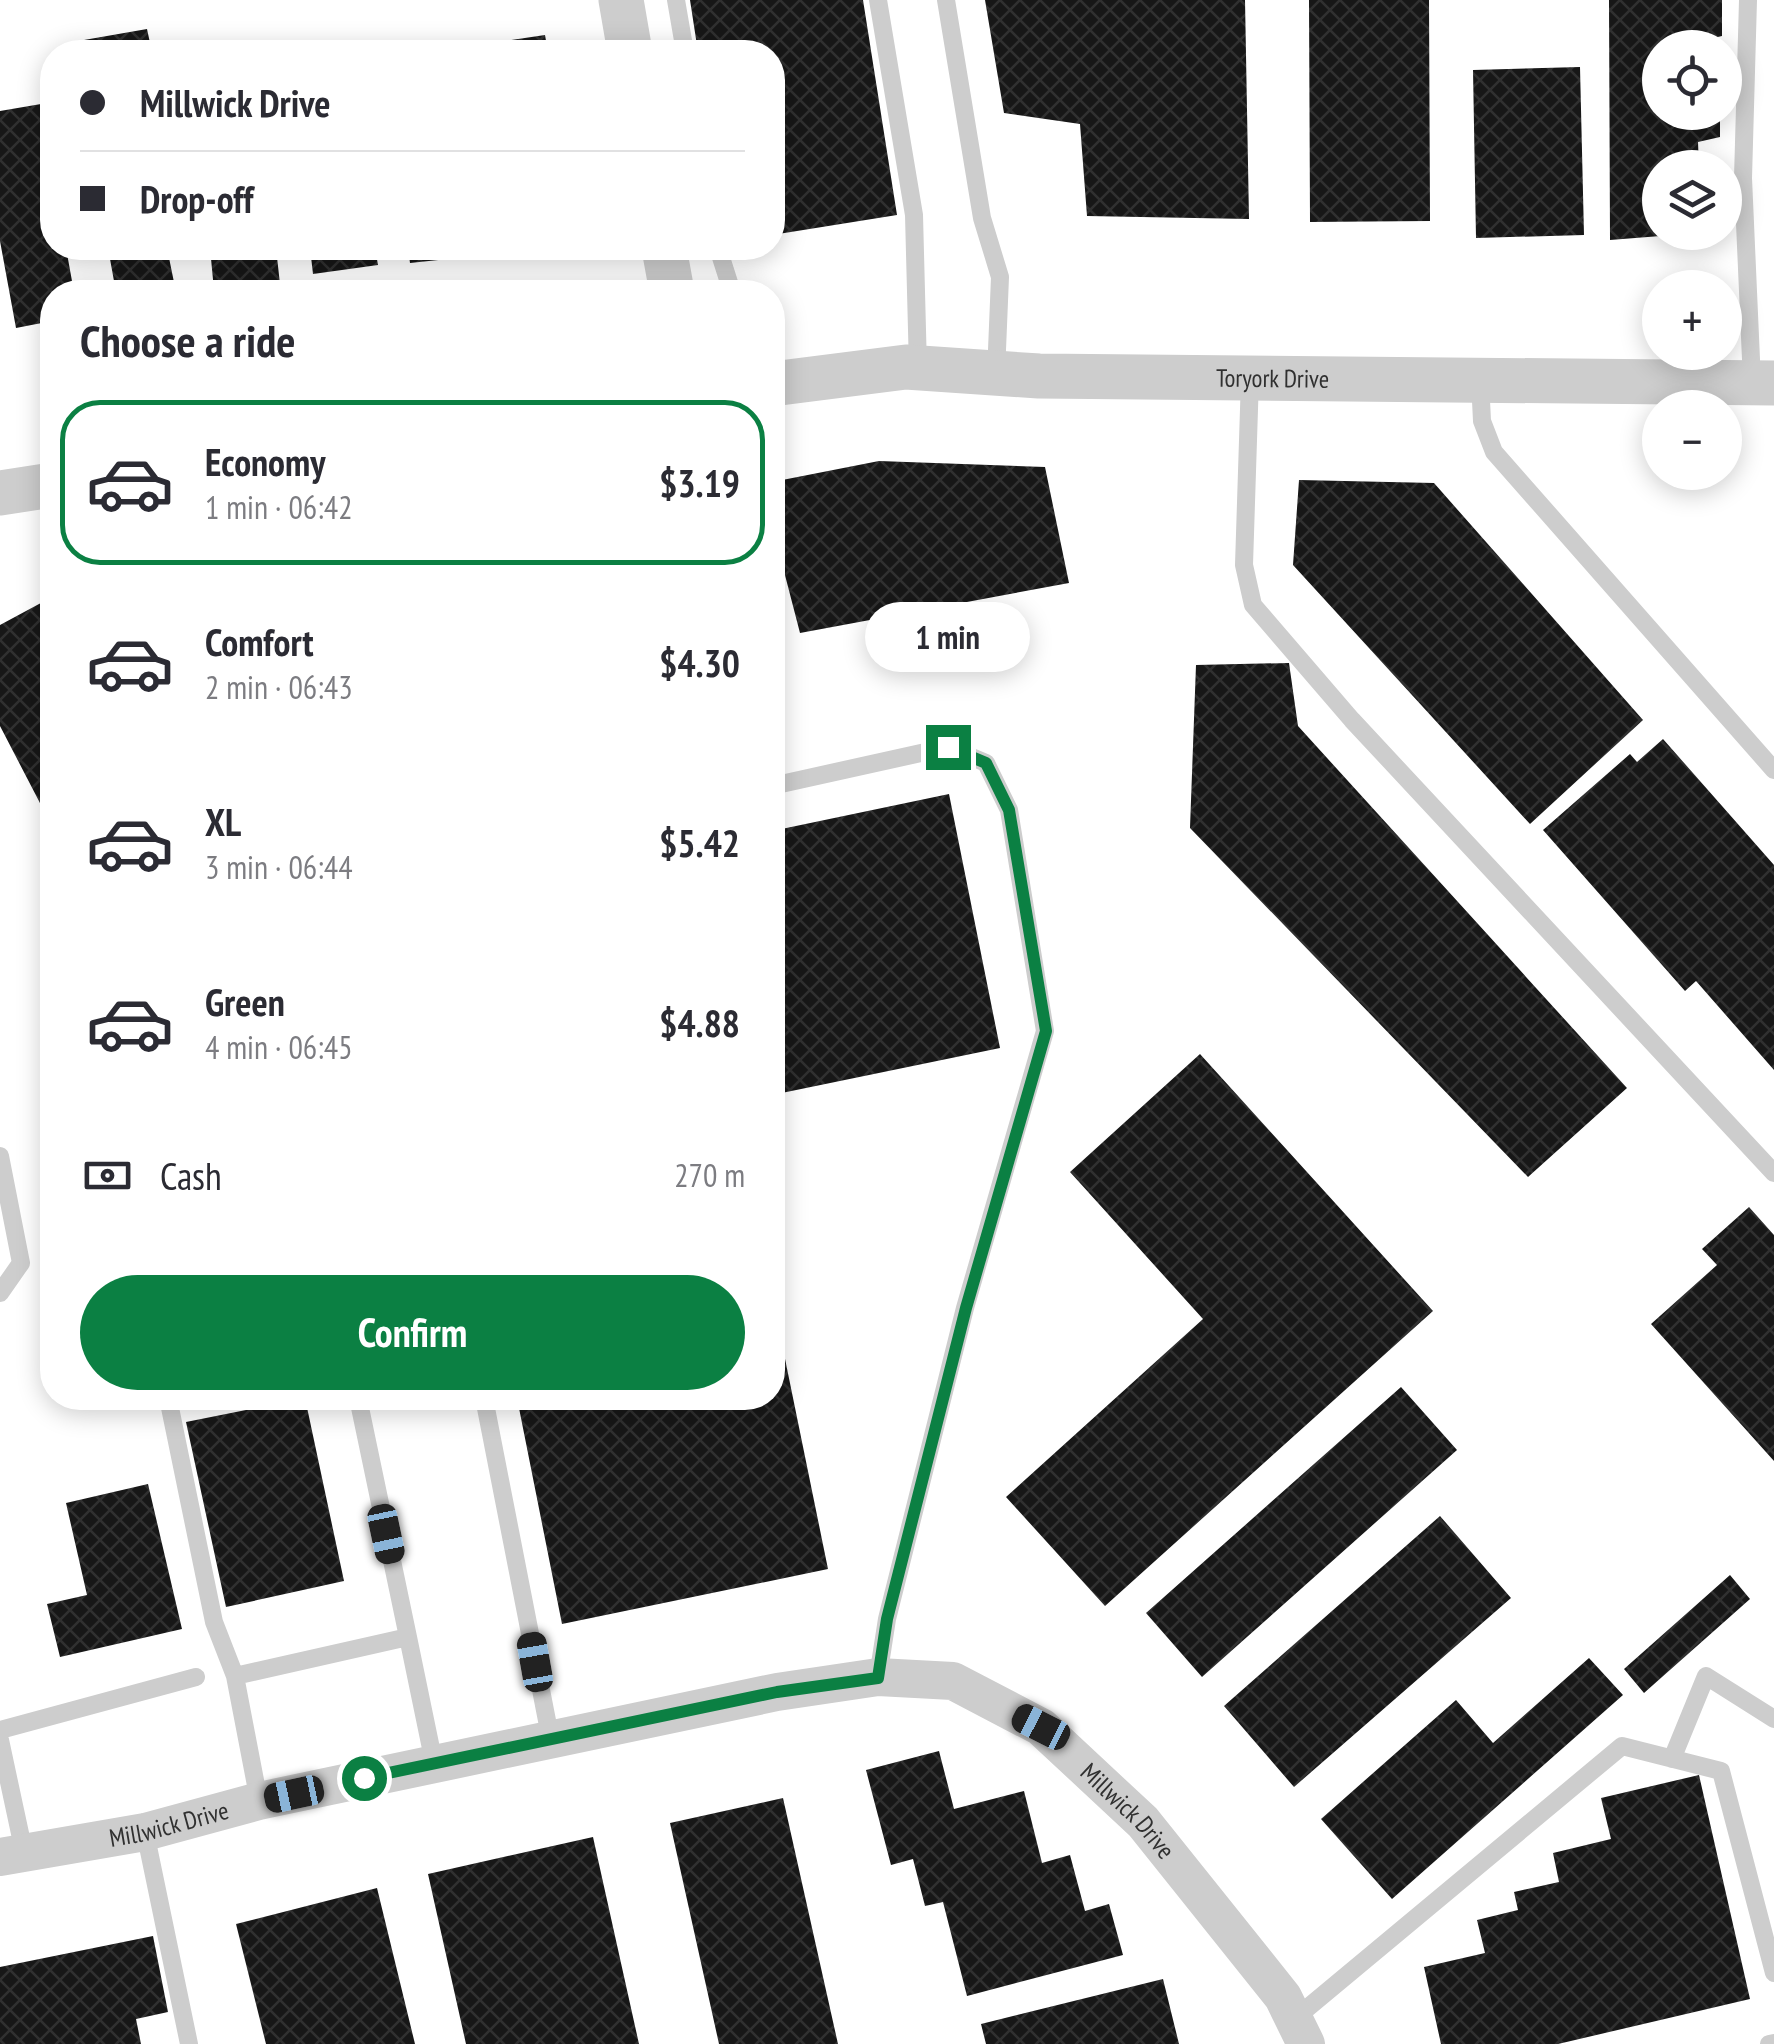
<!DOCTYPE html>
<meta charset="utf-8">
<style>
:root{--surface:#fff;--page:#f7f7f7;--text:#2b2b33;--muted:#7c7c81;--line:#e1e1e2;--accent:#0b8043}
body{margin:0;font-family:"PT Sans Narrow",sans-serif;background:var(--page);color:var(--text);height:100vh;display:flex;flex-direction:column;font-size:38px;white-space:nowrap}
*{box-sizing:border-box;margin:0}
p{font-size:32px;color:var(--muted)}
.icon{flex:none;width:55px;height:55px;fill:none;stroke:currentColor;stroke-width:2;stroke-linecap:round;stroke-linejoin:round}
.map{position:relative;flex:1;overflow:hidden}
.sheet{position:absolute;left:40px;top:280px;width:745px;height:1130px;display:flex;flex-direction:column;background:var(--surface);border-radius:40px;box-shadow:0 5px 25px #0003}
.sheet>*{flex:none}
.top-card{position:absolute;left:40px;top:40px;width:745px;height:220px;border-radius:40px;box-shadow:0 5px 25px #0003;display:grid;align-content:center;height:220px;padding:0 40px;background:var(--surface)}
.fabs{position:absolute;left:1642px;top:30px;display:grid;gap:20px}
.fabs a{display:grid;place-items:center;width:100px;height:100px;border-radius:50%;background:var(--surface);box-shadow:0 5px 25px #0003;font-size:50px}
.end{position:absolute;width:45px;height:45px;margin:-22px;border:12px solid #0b8043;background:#fff;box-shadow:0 0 0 5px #fff}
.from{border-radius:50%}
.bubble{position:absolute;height:70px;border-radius:35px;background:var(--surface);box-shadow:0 5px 25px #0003;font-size:32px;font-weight:800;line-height:70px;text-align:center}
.car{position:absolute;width:30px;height:60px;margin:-30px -15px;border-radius:12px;box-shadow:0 0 8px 2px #0007;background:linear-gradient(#222 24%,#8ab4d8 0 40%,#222 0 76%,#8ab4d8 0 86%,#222 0)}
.top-card b{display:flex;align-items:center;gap:35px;height:95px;font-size:38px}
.top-card b+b{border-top:2px solid var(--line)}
.top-card i{width:25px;height:25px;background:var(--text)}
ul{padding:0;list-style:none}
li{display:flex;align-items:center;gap:30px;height:165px;margin:0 20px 15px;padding:0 20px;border:5px solid transparent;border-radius:40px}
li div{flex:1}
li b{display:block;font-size:38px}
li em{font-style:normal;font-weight:800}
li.active{border-color:var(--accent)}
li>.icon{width:90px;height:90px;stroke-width:1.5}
h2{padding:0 40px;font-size:45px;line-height:120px}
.pay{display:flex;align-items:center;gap:25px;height:110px;padding:0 40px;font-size:38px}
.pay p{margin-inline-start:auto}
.action{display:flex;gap:20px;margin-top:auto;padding:20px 40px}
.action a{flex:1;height:115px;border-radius:60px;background:var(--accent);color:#fff;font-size:40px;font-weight:800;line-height:115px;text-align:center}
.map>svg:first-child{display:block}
.building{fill:url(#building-cross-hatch)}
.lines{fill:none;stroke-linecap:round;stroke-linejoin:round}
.service{stroke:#cdcdcd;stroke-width:18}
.minor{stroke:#cdcdcd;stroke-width:38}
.tertiary{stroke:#cdcdcd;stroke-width:45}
.route{stroke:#0b8043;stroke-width:12}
.labels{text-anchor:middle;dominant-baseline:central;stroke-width:10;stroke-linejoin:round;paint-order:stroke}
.street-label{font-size:25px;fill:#303030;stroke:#fff}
</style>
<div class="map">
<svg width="1774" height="2044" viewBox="0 0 1774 2044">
<defs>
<pattern id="building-cross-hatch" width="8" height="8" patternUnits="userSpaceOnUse" patternTransform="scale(2.5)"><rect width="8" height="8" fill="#171717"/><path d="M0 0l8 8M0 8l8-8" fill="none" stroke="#303030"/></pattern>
</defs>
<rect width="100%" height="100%" fill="#fff"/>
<path class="building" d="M690,0h173l34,215 -125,20v-183h-74z
M985,0h260l4,219 -162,-3 -7,-92 -76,-11z
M1309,0h120l1,221 -120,1z
M1609,0h113v36l-17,4v8h-45v64h60v25l-22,5 1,26h-39v64l13,3 -63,5z
M147,29l5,23h-66l-2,-12z
M545,35l3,17h-68l-1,-7z
M1580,67l4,168 -108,3 -3,-168z
M41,104l11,67v77h14l8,44h-22v29l-36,7 -16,-87v-130z
M108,248h59l9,44h-60z
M210,248h66l4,36 -66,6z
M310,248h65l3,17 -65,9z
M408,248h67l1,8 -66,7z
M879,461l166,6 24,116 -269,50 -28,-108v-43z
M1299,480l135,3 209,237 -113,104 -237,-259z
M52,597v202l-11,6 -41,-79v-101z
M1289,663l9,63 329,362 -99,89 -338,-349 6,-163z
M1663,739l111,126v205l-78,-89 -11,10 -142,-161 87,-76 7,8z
M949,794l51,254 -228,47v-264z
M1200,1054l233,257 -328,295 -99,-109 197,-178 -133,-147z
M1749,1207l25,28v226l-123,-137 66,-59 -15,-16z
M774,1305l54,264 -266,55 -45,-226h255z
M1401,1387l56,63 -255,227 -56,-64z
M305,1398l39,183 -118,26 -40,-185z
M148,1484l34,145 -122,28 -13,-53 40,-9 -21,-92z
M1440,1516l71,82 -217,189 -70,-81z
M1730,1575l20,24 -106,94 -20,-24z
M1589,1658l34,37 -231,204 -71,-80 135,-119 37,43z
M939,1751l15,58 70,-18 18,72 28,-8 15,56 24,-7 14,51 -156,41 -24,-94 -18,4 -12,-47 -22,6 -25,-95z
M1699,1775l51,224 -192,45h-117l-17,-77 61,-14 -8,-33 41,-10 -4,-18 45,-10 -6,-29 58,-14 -10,-41z
M783,1798l55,246h-119l-49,-221z
M593,1837l46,207h-173l-38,-170z
M377,1888l38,156h-149l-30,-120z
M153,1936l15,76 -32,7 5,25h-141v-77z
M1163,1979l16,65h-193l-5,-20z"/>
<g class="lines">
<path class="service" d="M676,0l9,52
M878,0l36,215 4,153
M946,0l36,218 18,59 -4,97
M1748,0l-5,178 9,204
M718,248l14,44
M1250,378l-6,187 9,40 99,115 422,453
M1480,380l2,41 12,31 280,318
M772,786l176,-39 38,16 23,47 36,221 -80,277 -78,311 -9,58
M0,1156l21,107 -21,30
M168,1398l46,224 21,54
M358,1398l50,239
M484,1398l67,343
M0,1730l196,-53
M0,1740l24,112
M1672,1759l34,-83 68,43
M259,1801l-24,-125 173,-39 26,126
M145,1832l44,212
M1293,2020l329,-274 99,25 53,202
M1769,2044l5,-1"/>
<path class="minor" id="s1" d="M0,1857l145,-25 114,-31 518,-109 101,-15 75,4 88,46 102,95 140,175 23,47"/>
<g class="tertiary">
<path d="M621,0l9,52"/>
<path d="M664,248l8,44"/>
<path id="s2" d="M772,384l134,-17 133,9 735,7"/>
<path d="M0,493l52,-8"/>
</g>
</g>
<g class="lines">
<path class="route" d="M364,1778l413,-86 101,-14 9,-59 79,-311 80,-277 -37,-221 -23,-47 -38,-16"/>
</g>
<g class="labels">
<g class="street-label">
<text stroke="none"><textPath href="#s2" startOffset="502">Toryork Drive</textPath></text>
<text stroke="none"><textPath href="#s1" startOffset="1192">Millwick Drive</textPath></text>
<text stroke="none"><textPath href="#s1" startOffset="172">Millwick Drive</textPath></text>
</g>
</g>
</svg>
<div class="fabs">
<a><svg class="icon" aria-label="locate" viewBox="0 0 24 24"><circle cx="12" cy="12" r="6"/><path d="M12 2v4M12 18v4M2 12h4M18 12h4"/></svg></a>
<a><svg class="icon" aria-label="layers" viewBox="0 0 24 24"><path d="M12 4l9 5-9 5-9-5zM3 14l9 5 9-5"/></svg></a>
<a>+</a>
<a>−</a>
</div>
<i class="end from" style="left:364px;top:1778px"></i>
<i class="end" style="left:948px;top:747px"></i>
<div class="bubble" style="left:865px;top:602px;width:165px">1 min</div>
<i class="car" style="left:386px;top:1534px;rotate:168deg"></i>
<i class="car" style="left:535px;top:1662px;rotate:350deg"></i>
<i class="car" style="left:1041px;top:1727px;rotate:297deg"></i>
<i class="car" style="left:294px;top:1794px;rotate:258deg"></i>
<div class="top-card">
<b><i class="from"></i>Millwick Drive</b>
<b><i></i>Drop-off</b>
</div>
<section class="sheet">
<h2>Choose a ride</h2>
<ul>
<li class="active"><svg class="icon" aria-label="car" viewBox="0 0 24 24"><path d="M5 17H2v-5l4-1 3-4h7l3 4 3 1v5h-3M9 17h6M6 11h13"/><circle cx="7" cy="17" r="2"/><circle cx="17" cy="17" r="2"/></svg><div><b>Economy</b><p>1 min · 06:42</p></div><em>$3.19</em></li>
<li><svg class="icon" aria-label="car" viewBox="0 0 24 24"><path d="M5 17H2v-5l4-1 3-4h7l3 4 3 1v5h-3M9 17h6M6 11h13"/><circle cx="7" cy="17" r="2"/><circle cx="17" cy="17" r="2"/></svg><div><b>Comfort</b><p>2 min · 06:43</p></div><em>$4.30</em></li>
<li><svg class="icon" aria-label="car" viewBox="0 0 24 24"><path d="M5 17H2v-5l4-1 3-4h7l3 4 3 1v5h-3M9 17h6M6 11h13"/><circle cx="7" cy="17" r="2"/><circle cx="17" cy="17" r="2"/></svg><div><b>XL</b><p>3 min · 06:44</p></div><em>$5.42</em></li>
<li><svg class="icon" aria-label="car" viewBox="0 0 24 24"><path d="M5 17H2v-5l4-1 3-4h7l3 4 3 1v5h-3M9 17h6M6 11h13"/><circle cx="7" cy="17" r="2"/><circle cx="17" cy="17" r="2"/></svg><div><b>Green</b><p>4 min · 06:45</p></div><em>$4.88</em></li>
</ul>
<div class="pay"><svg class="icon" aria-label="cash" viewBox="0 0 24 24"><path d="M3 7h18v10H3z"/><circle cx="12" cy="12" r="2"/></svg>Cash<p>270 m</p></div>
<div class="action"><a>Confirm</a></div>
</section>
</div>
